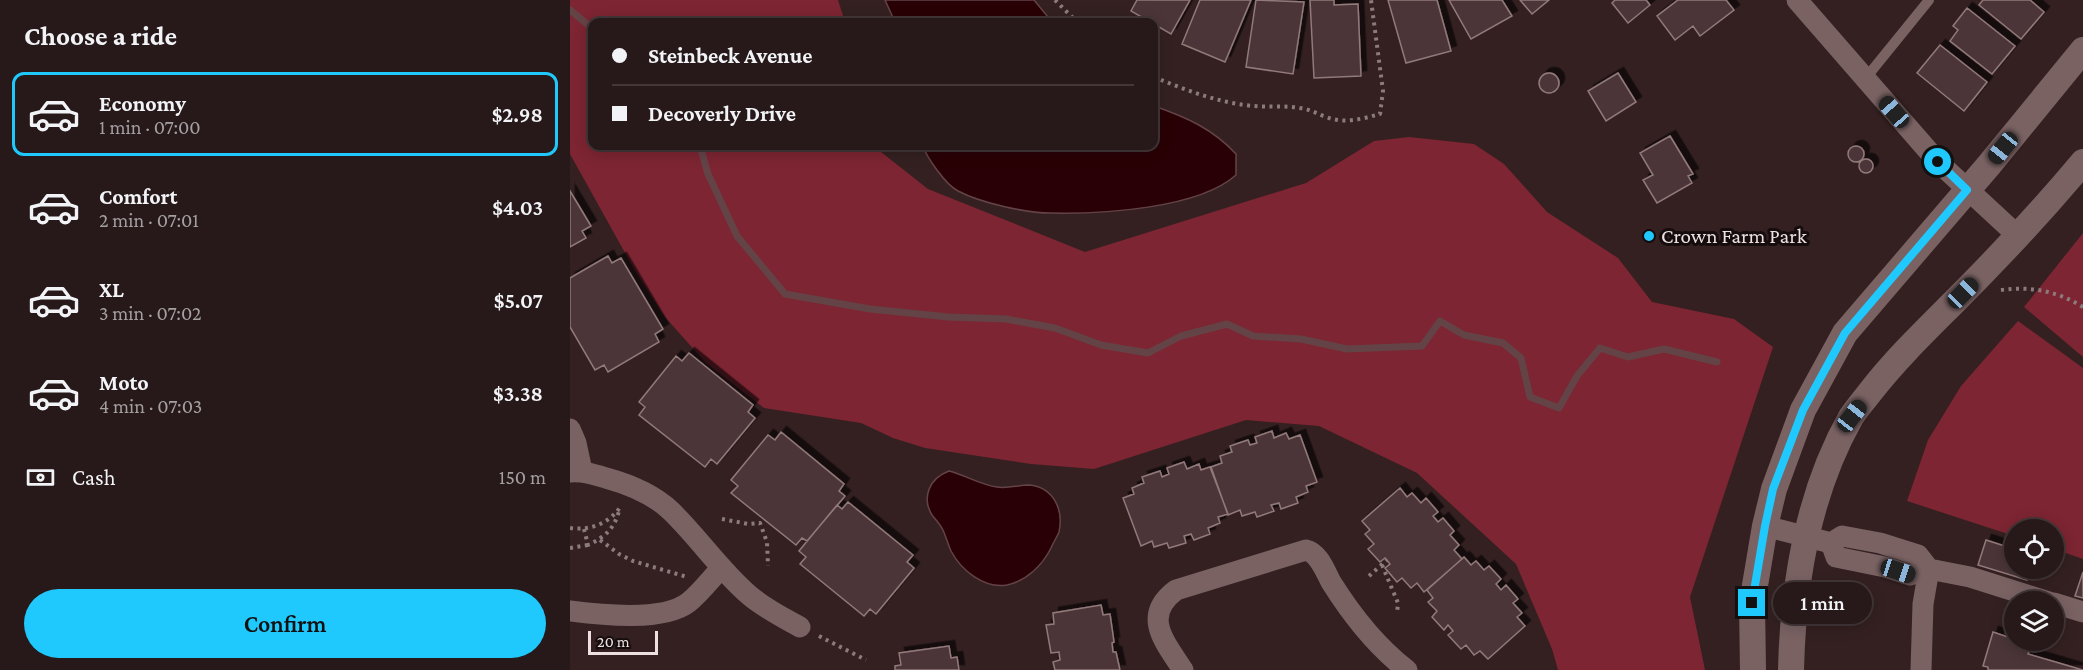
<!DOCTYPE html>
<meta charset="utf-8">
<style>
:root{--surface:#271819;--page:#332526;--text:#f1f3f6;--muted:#a4a0a2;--line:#433738;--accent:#20c9fd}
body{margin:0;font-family:"Crimson Pro",serif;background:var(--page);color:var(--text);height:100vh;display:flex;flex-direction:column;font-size:22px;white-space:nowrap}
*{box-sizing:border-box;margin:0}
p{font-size:20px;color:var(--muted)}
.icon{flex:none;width:33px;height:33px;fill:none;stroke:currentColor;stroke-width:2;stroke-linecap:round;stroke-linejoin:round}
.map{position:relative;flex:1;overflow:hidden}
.sheet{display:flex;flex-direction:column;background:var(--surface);width:570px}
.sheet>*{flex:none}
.guide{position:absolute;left:18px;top:18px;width:570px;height:132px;border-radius:12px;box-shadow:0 3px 15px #0003,0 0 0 2px var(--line);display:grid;align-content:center;height:132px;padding:0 24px;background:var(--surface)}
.fabs{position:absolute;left:1434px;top:519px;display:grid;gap:12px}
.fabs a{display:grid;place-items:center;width:60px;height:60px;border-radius:50%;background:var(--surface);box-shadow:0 3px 15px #0003,0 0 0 2px var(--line);font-size:30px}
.scale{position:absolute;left:18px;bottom:15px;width:70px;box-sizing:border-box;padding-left:6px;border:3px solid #eee0e1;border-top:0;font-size:16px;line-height:21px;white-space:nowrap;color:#eee0e1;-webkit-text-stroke:4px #150c0d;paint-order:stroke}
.end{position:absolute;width:27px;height:27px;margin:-14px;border:8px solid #20c9fd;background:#111;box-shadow:0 0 0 3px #111}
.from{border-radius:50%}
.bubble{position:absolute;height:42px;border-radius:21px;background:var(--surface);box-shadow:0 3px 15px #0003,0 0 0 2px var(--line);font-size:20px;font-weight:600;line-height:42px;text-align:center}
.car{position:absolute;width:18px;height:36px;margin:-18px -9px;border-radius:8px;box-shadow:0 0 4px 2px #0007;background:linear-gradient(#222 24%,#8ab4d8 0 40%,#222 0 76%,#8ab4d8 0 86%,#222 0)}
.guide b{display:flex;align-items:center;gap:21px;height:57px;font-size:22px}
.guide b+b{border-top:2px solid var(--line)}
.guide i{width:15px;height:15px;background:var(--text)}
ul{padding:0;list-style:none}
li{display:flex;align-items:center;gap:18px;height:84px;margin:0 12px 9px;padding:0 12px;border:3px solid transparent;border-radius:12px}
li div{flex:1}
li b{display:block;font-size:22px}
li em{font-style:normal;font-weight:600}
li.active{border-color:var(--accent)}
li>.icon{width:54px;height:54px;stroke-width:1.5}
h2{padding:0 24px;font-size:27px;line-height:72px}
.pay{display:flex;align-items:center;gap:15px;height:66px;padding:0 24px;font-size:22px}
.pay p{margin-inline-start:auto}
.cta{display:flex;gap:12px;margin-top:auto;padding:12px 24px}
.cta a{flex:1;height:69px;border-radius:36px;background:var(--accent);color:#111;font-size:24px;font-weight:600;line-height:69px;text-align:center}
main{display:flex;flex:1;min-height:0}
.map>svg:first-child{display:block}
.green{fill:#7d2532}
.water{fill:#290005;stroke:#644347;stroke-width:1.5}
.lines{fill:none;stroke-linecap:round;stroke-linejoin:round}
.stream{stroke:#644347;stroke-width:7}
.building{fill:#4b3637;stroke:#92797a;stroke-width:1.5;filter:url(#shadow)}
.path{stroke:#8c7b7c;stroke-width:4;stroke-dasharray:3 4.5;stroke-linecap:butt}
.service{stroke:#7a6263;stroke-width:10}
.minor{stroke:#7a6263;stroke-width:21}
.tertiary{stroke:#7a6263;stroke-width:26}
.route{stroke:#20c9fd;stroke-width:8}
.poi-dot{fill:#20c9fd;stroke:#150c0d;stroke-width:2}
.labels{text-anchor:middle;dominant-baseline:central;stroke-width:6;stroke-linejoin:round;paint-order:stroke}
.poi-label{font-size:21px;fill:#eee0e1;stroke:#150c0d;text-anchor:start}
</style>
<main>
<section class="sheet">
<h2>Choose a ride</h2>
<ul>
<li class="active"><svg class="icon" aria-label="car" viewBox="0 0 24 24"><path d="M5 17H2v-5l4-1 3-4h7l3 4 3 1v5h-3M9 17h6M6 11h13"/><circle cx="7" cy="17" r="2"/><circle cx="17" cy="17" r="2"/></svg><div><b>Economy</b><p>1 min · 07:00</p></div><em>$2.98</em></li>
<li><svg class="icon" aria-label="car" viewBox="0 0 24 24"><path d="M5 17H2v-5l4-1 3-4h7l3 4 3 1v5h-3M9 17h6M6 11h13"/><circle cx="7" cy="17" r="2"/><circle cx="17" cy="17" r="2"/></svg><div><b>Comfort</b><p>2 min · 07:01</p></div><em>$4.03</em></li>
<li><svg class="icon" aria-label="car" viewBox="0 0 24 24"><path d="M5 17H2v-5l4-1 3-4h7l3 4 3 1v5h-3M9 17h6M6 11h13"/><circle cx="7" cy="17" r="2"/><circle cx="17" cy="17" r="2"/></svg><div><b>XL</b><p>3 min · 07:02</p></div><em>$5.07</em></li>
<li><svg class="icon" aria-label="car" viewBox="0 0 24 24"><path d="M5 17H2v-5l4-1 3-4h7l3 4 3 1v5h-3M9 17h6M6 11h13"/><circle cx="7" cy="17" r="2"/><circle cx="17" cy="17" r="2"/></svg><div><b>Moto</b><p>4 min · 07:03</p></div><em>$3.38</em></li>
</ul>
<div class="pay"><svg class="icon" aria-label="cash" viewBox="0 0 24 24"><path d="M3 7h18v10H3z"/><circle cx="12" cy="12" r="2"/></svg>Cash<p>150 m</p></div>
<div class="cta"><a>Confirm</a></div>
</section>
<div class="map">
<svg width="1513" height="670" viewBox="0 0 1513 670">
<defs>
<filter id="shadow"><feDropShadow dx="5.5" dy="-5.5" stdDeviation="0" flood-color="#0009"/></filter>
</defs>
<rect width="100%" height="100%" fill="#342021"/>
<path class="green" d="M0,0h268l7,22h-253v124h283l1,2 52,41 157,63 221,-69 68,-42 35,-4 65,7 30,20 43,48 71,46 34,44 82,17 39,28 -83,250 15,73h-147l-6,-21 -36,-85 -99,-91 -98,-47 -73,-6 -152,49 -63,-5 -106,-16 -32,-10 -32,-15 -97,-15 -58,-45 -42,-47 -30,-47 -64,-115z
M1513,233v124l-59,-50z
M1448,321l65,47v191l-29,-10v-19h-40v6l-107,-35 21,-61 33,-54z"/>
<path class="water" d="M315,0h149l18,22h-157z
M584,106c32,11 59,23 82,48v21c-38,34 -135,39 -185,38 -25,0 -70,-10 -93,-22 -12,-6 -31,-33 -35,-45h231z
M379,471c16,4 32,14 48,16 10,2 21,-2 32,-2 24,2 35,24 30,47 -2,5 -6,11 -8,16 -9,18 -25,33 -44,37 -23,4 -46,-15 -56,-34 -3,-7 -5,-14 -8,-21 -3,-6 -7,-10 -11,-15 -11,-18 -2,-37 17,-44z"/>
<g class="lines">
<path class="stream" d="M0,10l22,18
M130,146l8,28 29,62 48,58 85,15 78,8 58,2 49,9 46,17 47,8 33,-17 46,-12 26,12 48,3 46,10 75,-3 18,-25 24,14 39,8 18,15 9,39 29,11 18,-32 23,-28 28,9 36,-8 53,13"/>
</g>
<path class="building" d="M567,0h53l-19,34 -40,-23z
M630,0h51l-26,62 -43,-18z
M686,0l48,2 -11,72 -47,-7z
M740,0h24v5l24,-1 3,72 -47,2z
M818,0h49l14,51 -45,12z
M879,0h53l10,16 -41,23z
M950,0h29l-17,14z
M1045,0h31l4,5 -22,18 -16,-20z
M1108,0h48l8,10 -34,26 -7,-10 -18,14 -18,-24z
M1413,0h47l14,12 -23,27 -42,-34z
M1397,8l48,38 -23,28 -42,-33 8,-11 -5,-4z
M1370,45l47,37 -23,29 -47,-38z
M969 83a10 10 0 1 1 20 0a10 10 0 1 1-20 0Z
M1048,73l18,29 -30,19 -18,-30z
M1100,136l23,38 -5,2 4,7 -35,20 -14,-23 10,-5 -13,-22z
M1278 154a8 8 0 1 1 16 0a8 8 0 1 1-16 0Z
M1289 166a7 7 0 1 1 14 0a7 7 0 1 1-14 0Z
M0,191l21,35 -9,5 4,7 -16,9z
M38,256l4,7 9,-5 42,71 -8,5 4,8 -51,30 -4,-7 -9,5 -25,-43v-49z
M119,353l64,52 -5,7 7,6 -38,46 -6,-5 -6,8 -66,-52 6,-8 -6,-5 37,-46 6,5z
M702,431l2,7 12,-5 3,6 11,-4 17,47 -11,4 2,6 -12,5 2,6 -17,6 -2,-6 -8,2 3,6 -17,6 -2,-5 -13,4 -2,-6 -12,5 -17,-48 11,-4 -2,-7 12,-4 -2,-6 18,-6 2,5 7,-2 -2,-6z
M211,432l63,52 -5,7 6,5 -38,45 -5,-3 -6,7 -65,-52 7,-7 -7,-6 37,-45 7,5z
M614,462l3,7 12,-5 2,6 9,-3 18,47 -10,3 2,6 -12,5 2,6 -16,6 -3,-6 -7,2 2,7 -17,5 -2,-5 -13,4 -2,-6 -11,5 -18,-48 11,-4 -2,-6 12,-5 -2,-6 18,-6 2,6 7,-3 -2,-6z
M830,488l7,9 5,-4 9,10 5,-5 12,14 -5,4 5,6 5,-4 11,13 -4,4 9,10 -5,5 8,9 -38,33 -7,-9 -6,5 -9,-10 -5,4 -12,-14 5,-4 -3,-4 -2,-2 -5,4 -12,-13 6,-5 -9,-10 5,-4 -8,-9z
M278,502l65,53 -6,7 7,6 -38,46 -6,-5 -6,7 -64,-52 6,-7 -7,-6 38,-46 5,4z
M1416,540l28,9v19h16l-3,12 -49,-15z
M894,557l7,8 5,-4 8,9 5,-4 12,13 -5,5 5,6 5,-5 12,14 -5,4 9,10 -5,4 8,9 -37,33 -8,-8 -6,4 -8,-10 -5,4 -13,-14 5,-4 -5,-6 -4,5 -12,-13 5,-6 -9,-9 5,-4 -6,-8z
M1513,572v26l-8,-2z
M531,605l2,10 7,-1 4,28 -2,1 1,9h3l4,18h-65l-2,-8 7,-2 -1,-8 -8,1 -5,-28 8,-1 -1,-11z
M1423,632l21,7v1l17,4 -3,10 55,16h-95v-3l-5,-1z
M379,646l2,12 6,-1 2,13h-64v-4l6,-1 -2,-12z"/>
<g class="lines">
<path class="path" d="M485,0l22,22
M584,77c29,12 60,24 91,28 19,3 37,0 55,3 10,1 17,6 26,9 18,7 36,2 54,-3l3,-23 -12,-91
M1431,290c30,-4 56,1 82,17
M152,519l26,5 12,-1 7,19 1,24
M0,528c20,3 40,-5 51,-22
M14,529l4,16c17,-8 26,-16 31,-34
M30,540l19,14 14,7 54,16
M0,548l18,-3
M812,565l16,38 -1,10
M799,576l18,-16
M249,636l47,24"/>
<path class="service" d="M1295,79l64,-79"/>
<path class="minor" d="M1227,0l141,162 80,74
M0,429l6,14 6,28
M0,472c13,-1 23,2 36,6 22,6 47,16 65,33 27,26 49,59 78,84 15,13 33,22 51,32
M1195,526l66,17 11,-7 38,7 38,12 11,14 -6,35 -2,66
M1261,543l5,14 49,10 25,8 19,-6 41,8 79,25
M1484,603l29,9
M0,611c31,4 94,11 119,-9 12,-10 22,-23 32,-34
M613,670c-18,-28 -42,-54 -7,-80l130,-40c13,3 19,21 25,32 20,32 46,65 76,88"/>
<path class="tertiary" d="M1183,670l-1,-67 13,-77 9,-37 29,-79 42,-77 144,-168 94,-115
M1221,670c2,-86 17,-177 60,-253 6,-9 13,-17 20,-26 25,-32 54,-60 83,-89 45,-45 88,-91 129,-140"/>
</g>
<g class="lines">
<path class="route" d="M1182,603l13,-77 8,-37 30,-79 42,-77 122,-143 -29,-28"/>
</g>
<circle class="poi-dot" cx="1079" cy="236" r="6"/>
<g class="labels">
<g class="poi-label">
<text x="1091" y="236">Crown Farm Park</text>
</g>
</g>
</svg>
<div class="fabs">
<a><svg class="icon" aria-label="locate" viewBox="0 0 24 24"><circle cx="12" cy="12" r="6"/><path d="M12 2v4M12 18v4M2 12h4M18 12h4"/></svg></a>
<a><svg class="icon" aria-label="layers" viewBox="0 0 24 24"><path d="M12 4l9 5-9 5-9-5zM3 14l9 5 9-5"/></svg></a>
</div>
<div class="scale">20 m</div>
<i class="end from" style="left:1368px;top:162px"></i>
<i class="end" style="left:1182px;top:603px"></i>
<div class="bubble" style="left:1203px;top:582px;width:99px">1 min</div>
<i class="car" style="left:1324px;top:112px;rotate:319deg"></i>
<i class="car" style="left:1433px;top:148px;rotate:219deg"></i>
<i class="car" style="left:1393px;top:293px;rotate:45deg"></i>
<i class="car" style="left:1282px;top:416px;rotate:38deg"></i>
<i class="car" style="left:1328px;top:571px;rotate:108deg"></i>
<div class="guide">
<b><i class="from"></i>Steinbeck Avenue</b>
<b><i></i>Decoverly Drive</b>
</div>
</div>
</main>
